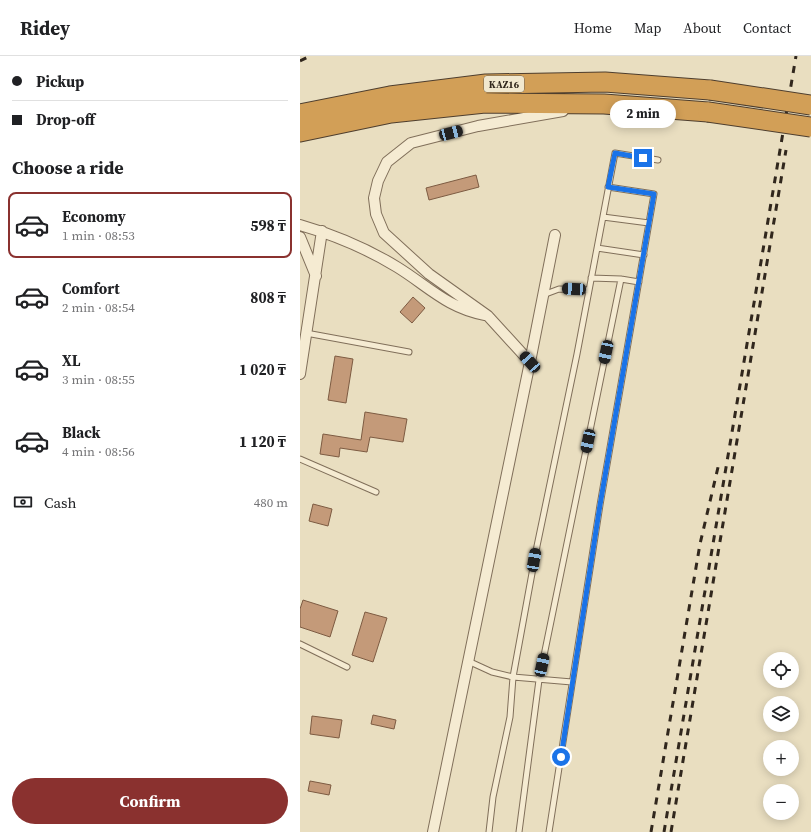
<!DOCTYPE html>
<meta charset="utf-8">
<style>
:root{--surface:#fff;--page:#f2f2f2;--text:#202124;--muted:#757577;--line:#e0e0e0;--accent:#8a312f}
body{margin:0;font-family:"Source Serif 4",serif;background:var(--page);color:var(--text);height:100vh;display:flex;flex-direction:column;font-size:15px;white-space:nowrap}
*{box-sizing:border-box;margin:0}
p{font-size:13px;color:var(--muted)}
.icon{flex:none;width:22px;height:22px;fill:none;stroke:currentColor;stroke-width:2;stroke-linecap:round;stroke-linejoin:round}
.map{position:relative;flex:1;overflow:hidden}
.side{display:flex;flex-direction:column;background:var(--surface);width:300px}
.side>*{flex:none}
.top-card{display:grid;align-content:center;height:88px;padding:0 12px;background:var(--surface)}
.tools{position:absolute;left:463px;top:596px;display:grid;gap:8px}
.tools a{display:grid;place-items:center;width:36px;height:36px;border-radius:50%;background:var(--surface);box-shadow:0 2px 10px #0003;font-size:20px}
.end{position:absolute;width:18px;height:18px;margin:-9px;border:5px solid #1a73e8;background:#fff;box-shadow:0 0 0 2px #fff}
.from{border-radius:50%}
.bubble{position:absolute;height:28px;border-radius:14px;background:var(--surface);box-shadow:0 2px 10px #0003;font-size:13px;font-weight:700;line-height:28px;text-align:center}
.car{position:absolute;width:12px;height:24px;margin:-12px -6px;border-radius:5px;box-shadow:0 0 3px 1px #0007;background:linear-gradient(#222 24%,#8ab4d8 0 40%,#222 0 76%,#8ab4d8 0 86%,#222 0)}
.top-card b{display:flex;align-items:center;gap:14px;height:38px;font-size:15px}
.top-card b+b{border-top:1px solid var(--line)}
.top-card i{width:10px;height:10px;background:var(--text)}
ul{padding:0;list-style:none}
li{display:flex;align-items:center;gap:12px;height:66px;margin:0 8px 6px;padding:0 4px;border:2px solid transparent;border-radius:8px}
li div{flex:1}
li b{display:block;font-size:15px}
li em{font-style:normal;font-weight:700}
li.on{border-color:var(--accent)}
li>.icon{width:36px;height:36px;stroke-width:1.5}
h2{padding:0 12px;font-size:18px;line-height:48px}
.pay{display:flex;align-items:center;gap:10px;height:44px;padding:0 12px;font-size:15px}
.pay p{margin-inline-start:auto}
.cta{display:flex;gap:8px;margin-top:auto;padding:8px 12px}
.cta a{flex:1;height:46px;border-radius:24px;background:var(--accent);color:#fff;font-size:16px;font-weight:700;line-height:46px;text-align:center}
header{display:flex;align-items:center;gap:24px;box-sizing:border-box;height:56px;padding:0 20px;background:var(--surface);border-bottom:1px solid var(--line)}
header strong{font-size:19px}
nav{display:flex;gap:22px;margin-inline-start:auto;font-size:14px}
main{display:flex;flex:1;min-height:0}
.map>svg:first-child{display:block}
.building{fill:#c49a79;stroke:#7d5b42}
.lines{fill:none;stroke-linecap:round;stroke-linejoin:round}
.lane-casing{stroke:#806f5a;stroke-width:7}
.street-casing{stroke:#806f5a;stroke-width:12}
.highway-casing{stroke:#4e3e2e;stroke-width:21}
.lane{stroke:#f5ebd2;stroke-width:5}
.street{stroke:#f5ebd2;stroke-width:10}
.highway{stroke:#d29f57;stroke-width:19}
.rail{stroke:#31271d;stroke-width:3;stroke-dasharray:7 7;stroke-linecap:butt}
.highway-bridge-casing{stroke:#4e3e2e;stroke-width:21;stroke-linecap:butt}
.highway-bridge{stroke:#d29f57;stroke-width:19}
.route{stroke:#1a73e8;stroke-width:5}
.labels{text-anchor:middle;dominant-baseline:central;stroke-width:3.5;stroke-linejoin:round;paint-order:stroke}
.shield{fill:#f1e8cf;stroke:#6b6152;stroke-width:1}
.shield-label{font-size:10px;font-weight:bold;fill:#31271d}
</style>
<header>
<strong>Ridey</strong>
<nav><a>Home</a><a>Map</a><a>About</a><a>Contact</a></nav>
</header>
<main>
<section class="side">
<div class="top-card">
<b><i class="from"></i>Pickup</b>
<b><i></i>Drop-off</b>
</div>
<h2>Choose a ride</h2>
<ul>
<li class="on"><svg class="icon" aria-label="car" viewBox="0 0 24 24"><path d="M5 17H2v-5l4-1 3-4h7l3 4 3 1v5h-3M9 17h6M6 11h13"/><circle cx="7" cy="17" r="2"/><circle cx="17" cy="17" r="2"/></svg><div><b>Economy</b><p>1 min · 08:53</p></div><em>598 ₸</em></li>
<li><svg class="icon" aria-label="car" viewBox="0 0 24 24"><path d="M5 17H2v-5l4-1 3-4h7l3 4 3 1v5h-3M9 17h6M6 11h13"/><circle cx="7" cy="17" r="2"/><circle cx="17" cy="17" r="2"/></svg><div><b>Comfort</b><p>2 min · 08:54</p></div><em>808 ₸</em></li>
<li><svg class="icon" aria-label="car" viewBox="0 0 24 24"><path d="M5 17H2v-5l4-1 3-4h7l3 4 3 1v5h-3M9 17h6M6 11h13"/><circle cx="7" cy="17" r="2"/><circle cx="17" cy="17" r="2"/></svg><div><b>XL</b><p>3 min · 08:55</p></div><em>1 020 ₸</em></li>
<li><svg class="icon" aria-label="car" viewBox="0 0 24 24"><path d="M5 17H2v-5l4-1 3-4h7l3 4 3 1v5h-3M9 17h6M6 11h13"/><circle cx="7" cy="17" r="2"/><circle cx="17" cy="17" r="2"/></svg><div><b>Black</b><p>4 min · 08:56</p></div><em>1 120 ₸</em></li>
</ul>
<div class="pay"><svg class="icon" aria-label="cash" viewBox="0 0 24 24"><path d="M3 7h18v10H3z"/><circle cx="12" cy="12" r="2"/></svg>Cash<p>480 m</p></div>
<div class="cta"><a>Confirm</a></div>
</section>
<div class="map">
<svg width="511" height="776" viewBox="0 0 511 776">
<rect width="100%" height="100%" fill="#e9dec0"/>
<path class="building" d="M176,119l3,12 -50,13 -3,-12z
M113,241l12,11 -13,15 -12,-11z
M35,300l18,3 -7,44 -18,-3z
M65,356l42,7 -4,23 -33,-5 -3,15 -27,-4 -1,9 -19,-3 3,-20 38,6z
M13,448l19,5 -4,17 -19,-5z
M3,544l35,11 -8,26 -30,-10v-18z
M65,556l22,6 -14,44 -21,-7z
M73,659l23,5 -2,9 -23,-5z
M12,660l30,4 -3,18 -29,-4z
M10,725l21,4 -2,10 -21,-4z"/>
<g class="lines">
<defs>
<path id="lane" d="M303,161l46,6
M297,192l47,7
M291,222l30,1 18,3
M243,239l16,-6 30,1
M6,277l103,19
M0,403l76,33
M0,588l47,23
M168,605l24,11 21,5 59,5
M189,776l4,-35 17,-80 3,-40 24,-131 40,-192 38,-201 43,7
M219,776l20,-152 82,-401
M249,776l51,-327 54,-311 -46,-7"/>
<path id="street" d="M0,169c35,10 66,23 97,42 31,19 50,41 88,48
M0,181l16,39
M230,306l-42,-46 -59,-42 -45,-41 -8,-19 -2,-16 4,-17 9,-19 24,-19 67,-17 85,-15
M0,318l22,-143
M133,776l97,-470 25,-127"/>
<path id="highway" d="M0,58l90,-18 96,-12 119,-2 105,8
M0,76l91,-19 94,-10 119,1 104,8"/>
</defs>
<use href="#lane" class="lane-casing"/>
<use href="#street" class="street-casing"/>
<use href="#highway" class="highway-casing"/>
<use href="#lane" class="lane"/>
<use href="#street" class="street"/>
<use href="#highway" class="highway"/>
<path class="rail" d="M0,5l10,-5
M351,776l49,-288 19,-81
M364,776l132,-776
M371,776l115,-682"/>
<defs>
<path id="highway-bridge" d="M410,34l101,15
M408,56l103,15"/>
</defs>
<use href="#highway-bridge" class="highway-bridge-casing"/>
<use href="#highway-bridge" class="highway-bridge"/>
</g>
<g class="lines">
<path class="route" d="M261,701l39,-252 54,-311 -46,-7 7,-34 28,5"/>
</g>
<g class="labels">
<rect class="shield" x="184" y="20" width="40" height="16" rx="3"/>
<g class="shield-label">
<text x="204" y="28">KAZ16</text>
</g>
</g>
</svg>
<div class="tools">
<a><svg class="icon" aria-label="locate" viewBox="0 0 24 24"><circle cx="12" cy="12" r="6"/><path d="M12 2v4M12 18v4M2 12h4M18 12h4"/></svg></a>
<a><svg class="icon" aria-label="layers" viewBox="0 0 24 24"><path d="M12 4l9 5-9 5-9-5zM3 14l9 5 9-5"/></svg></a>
<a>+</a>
<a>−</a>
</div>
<i class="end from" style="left:261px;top:701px"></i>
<i class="end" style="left:343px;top:102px"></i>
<div class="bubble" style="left:310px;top:44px;width:66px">2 min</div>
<i class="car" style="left:151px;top:77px;rotate:75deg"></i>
<i class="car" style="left:274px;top:233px;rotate:273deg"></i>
<i class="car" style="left:306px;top:296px;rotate:192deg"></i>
<i class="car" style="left:230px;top:306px;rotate:318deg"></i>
<i class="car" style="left:288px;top:385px;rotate:192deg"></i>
<i class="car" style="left:234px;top:504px;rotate:10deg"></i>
<i class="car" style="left:242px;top:609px;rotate:12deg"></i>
</div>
</main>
